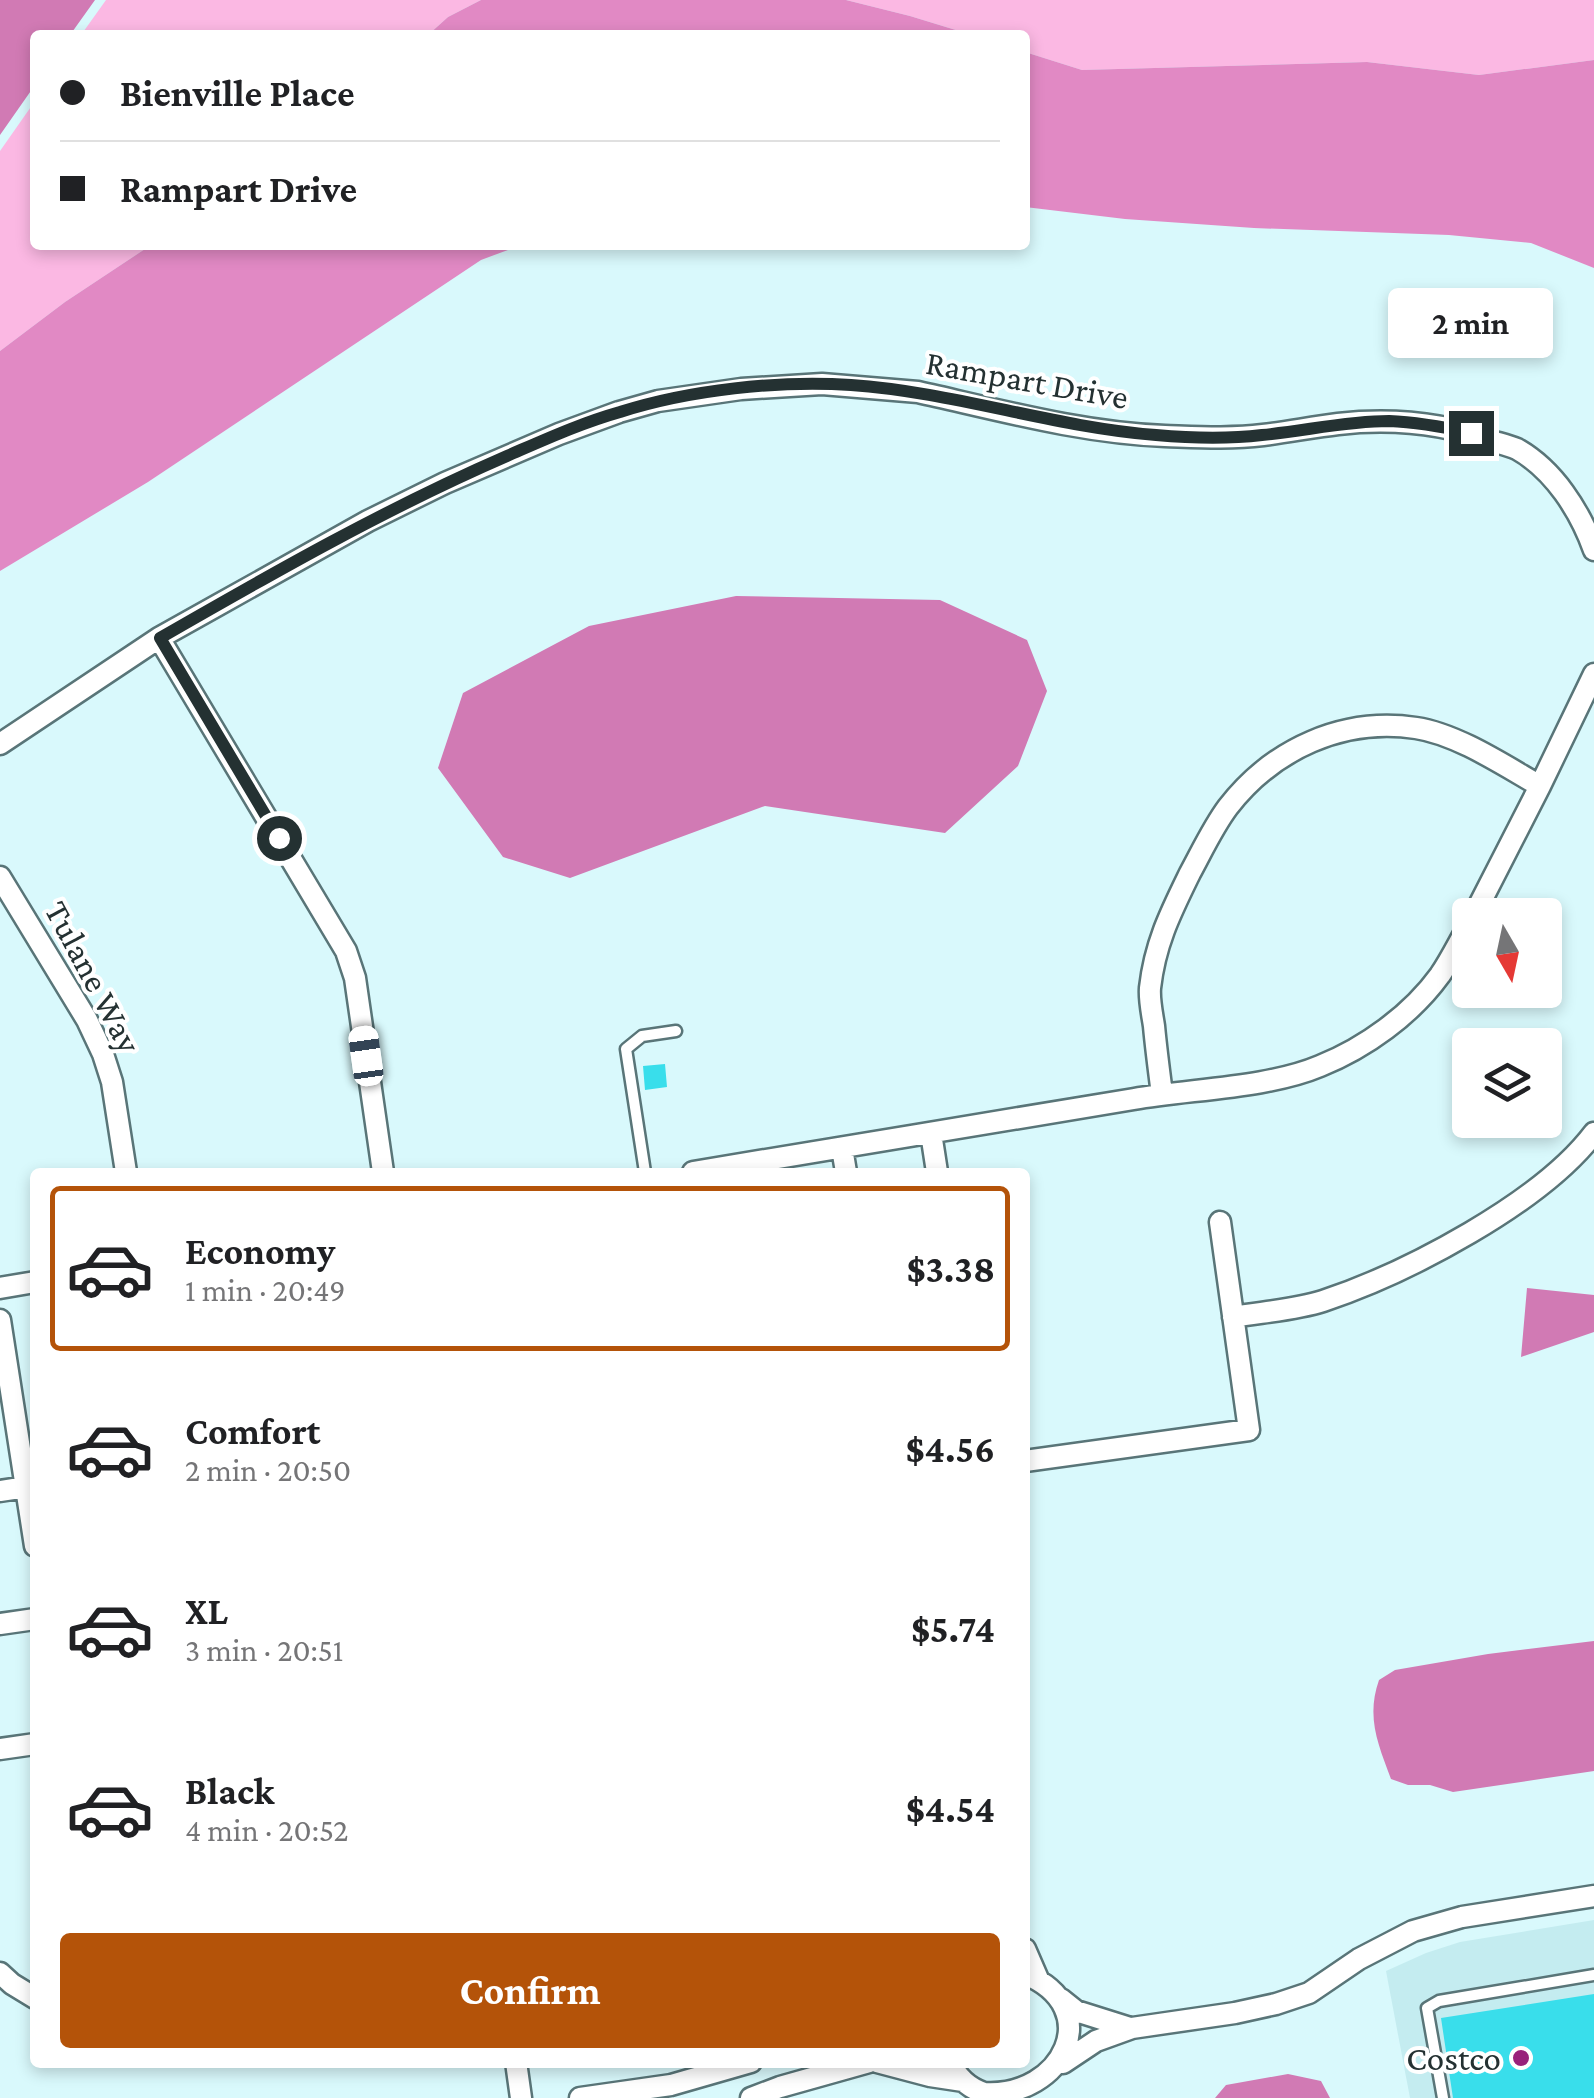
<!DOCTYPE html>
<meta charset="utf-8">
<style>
:root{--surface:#fff;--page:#f2f2f2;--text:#202124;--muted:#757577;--line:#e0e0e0;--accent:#b45309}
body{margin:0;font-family:"Crimson Pro",serif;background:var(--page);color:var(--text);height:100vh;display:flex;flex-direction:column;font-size:38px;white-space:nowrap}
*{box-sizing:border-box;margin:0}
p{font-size:32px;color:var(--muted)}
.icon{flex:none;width:55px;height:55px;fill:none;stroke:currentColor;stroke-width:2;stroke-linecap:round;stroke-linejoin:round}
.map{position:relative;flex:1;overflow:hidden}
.side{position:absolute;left:30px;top:1168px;width:1000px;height:900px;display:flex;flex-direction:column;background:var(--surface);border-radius:10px;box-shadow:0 5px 15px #0003}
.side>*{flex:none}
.banner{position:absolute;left:30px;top:30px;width:1000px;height:220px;border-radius:10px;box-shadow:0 5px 15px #0003;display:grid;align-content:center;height:220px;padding:0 30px;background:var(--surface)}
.needle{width:65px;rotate:171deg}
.controls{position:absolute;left:1452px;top:898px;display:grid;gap:20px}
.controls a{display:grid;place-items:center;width:110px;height:110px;border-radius:10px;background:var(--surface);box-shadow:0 5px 15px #0003;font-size:50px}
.end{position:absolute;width:45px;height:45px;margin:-22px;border:12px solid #243132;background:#fff;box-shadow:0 0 0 5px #fff}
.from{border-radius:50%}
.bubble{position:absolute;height:70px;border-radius:10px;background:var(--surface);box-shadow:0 5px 15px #0003;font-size:32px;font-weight:700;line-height:70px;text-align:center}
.car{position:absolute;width:30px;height:60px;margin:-30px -15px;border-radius:12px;box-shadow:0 0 8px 2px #0007;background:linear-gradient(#fff 24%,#345 0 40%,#fff 0 76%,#345 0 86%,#fff 0)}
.banner b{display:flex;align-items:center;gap:35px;height:95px;font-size:38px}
.banner b+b{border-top:2px solid var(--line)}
.banner i{width:25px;height:25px;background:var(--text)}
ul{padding:18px 0 0;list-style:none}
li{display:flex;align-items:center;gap:30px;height:165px;margin:0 20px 15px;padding:0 10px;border:5px solid transparent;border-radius:10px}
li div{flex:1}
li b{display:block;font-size:38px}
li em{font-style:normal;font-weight:700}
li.current{border-color:var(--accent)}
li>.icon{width:90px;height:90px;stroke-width:1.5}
.button{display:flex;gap:20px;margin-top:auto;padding:20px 30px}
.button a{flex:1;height:115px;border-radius:10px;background:var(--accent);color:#fff;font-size:40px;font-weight:700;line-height:115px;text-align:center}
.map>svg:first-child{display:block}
.built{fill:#c4ecf0}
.green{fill:#fbb8e3}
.forest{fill:#e189c4}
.water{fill:#d17ab4}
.building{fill:#39deeb}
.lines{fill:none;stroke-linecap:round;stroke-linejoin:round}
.lane-casing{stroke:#597578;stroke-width:15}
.street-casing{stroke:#597578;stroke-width:25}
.lane{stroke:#fff;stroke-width:10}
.street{stroke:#fff;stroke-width:20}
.route{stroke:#243132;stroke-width:12}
.poi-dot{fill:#99217b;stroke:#fff;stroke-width:4}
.labels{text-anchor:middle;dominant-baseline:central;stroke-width:8;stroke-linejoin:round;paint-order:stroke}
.street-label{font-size:35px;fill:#243132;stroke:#fff}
.poi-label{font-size:35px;fill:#243132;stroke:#fff;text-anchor:end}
</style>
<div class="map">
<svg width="1594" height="2098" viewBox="0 0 1594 2098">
<rect width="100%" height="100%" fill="#d9f9fc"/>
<path class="built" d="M1594,1920v178h-184l-24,-127 40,-18 34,-11z"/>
<path class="green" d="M106,0h375l-33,17 -20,18h-347z
M846,0h748v60l-115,15 -112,-13 -285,8 -57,-18v-17h-53l-62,-19z
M35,101v144h116l-86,57 -65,49v-200z"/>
<path class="forest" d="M481,0h365l64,16 62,19h-544l20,-18z
M1025,52l57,18 285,-8 112,13 115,-15v208l-63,-25 -82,-8 -195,-7 -129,-9 -100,-12z
M151,245h370l-40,15 -333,222 -148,89v-220l65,-49z"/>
<path class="water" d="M0,0h95l-25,35h-35v50l-35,50z
M736,596l204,4 87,40 20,51 -29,75 -73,67 -180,-27 -195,72 -67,-21 -65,-89 25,-75 126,-67z
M1527,1288l67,7v37l-73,25z
M1594,1641v130l-141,21 -23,-7h-22l-17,-6c-13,-35 -25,-62 -12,-99l16,-10 93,-16z
M1288,2074l33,7 9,17h-115l11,-13z"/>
<path class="building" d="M665,1064l2,23 -22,3 -2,-24z
M1594,1994v104h-141l-12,-80z"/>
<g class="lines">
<defs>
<path id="lane" d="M645,1172l-19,-123 16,-13 34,-5
M1443,2098l-16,-90 12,-7 155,-26"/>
<path id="street" d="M159,638l187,313 9,27 28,194
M0,744l159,-106 59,-33 150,-84 77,-38 114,-49 60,-22 39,-11 83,-12 81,-5 96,8c81,18 164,41 247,44 32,1 66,3 98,-1 25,-3 50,-8 75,-11 54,-6 107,-1 157,18 7,2 15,4 22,7 37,21 63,62 77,101
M0,877l87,143 16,34 9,28 14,90
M1474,915l66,-129 54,-112
M1162,1094c-3,-23 -6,-46 -8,-68 -2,-13 -5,-26 -4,-38 5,-45 21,-76 40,-115 12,-22 23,-46 38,-66 45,-58 115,-90 188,-79 41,6 89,38 124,58
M931,1133l6,39
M842,1148l4,24
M693,1172c147,-24 294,-49 441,-73 57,-10 134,-11 186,-33 45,-18 91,-51 120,-91 11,-16 20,-35 30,-52
M0,1288l35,-6
M1233,1317c29,-5 62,-7 90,-16 84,-28 218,-98 271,-168
M0,1320l35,226
M1025,1461l224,-31 -29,-208
M0,1491l26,-4
M0,1624l35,-5
M0,1749l35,-5
M1025,1949l13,30
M0,1973l12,11 23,14
M1061,1999l15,12 54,17
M516,2062l5,36
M877,2062l53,14 33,5
M950,2062c7,15 19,26 34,31 79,5 123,-85 41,-119
M1063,2063l33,-22 36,-13 103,-15 41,-9 33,-11 50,-34 54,-28 49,-14 132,-21
M580,2098l91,-13 80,-23
M751,2098l29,-11 89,-25"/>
</defs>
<use href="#lane" class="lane-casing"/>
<use href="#street" class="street-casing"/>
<use href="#lane" class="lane"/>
<use href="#street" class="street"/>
</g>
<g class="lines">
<path class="route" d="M279,838l-119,-200c113,-65 227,-130 347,-182 37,-16 74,-33 113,-44 69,-22 159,-32 231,-27 103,7 202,42 305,50 34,3 72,4 106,0 43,-4 84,-14 127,-14 28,1 55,6 82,12"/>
</g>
<circle class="poi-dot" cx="1521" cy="2058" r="10"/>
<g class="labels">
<g class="street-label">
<text transform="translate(1027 380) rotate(10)">Rampart Drive</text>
<text transform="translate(93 977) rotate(62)">Tulane Way</text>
</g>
<g class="poi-label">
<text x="1501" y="2058">Costco</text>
</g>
</g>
</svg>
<div class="controls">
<a><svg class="needle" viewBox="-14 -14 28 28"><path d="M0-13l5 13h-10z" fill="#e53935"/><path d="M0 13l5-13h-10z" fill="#757577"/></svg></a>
<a><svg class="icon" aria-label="layers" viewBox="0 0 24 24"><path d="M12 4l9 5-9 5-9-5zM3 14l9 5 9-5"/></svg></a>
</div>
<i class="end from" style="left:279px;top:838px"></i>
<i class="end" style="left:1471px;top:433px"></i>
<div class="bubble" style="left:1388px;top:288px;width:165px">2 min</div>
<i class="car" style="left:366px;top:1056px;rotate:352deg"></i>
<div class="banner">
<b><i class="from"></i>Bienville Place</b>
<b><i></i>Rampart Drive</b>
</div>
<section class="side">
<ul>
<li class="current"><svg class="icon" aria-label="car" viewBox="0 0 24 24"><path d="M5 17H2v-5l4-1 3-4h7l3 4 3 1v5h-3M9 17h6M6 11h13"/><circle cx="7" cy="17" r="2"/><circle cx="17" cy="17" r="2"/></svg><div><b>Economy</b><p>1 min · 20:49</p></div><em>$3.38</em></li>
<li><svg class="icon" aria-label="car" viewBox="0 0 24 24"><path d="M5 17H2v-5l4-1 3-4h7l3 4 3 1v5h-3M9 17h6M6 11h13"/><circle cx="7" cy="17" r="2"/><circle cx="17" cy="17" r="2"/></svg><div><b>Comfort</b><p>2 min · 20:50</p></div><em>$4.56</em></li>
<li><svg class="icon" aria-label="car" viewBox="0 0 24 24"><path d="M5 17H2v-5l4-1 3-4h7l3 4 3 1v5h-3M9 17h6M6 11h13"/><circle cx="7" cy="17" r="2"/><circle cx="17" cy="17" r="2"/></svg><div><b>XL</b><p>3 min · 20:51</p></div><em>$5.74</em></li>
<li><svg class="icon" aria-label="car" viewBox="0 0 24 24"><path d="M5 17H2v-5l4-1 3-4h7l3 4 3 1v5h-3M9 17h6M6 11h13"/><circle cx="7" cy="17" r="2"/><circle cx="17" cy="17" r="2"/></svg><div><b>Black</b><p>4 min · 20:52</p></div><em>$4.54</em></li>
</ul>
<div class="button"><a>Confirm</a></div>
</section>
</div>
